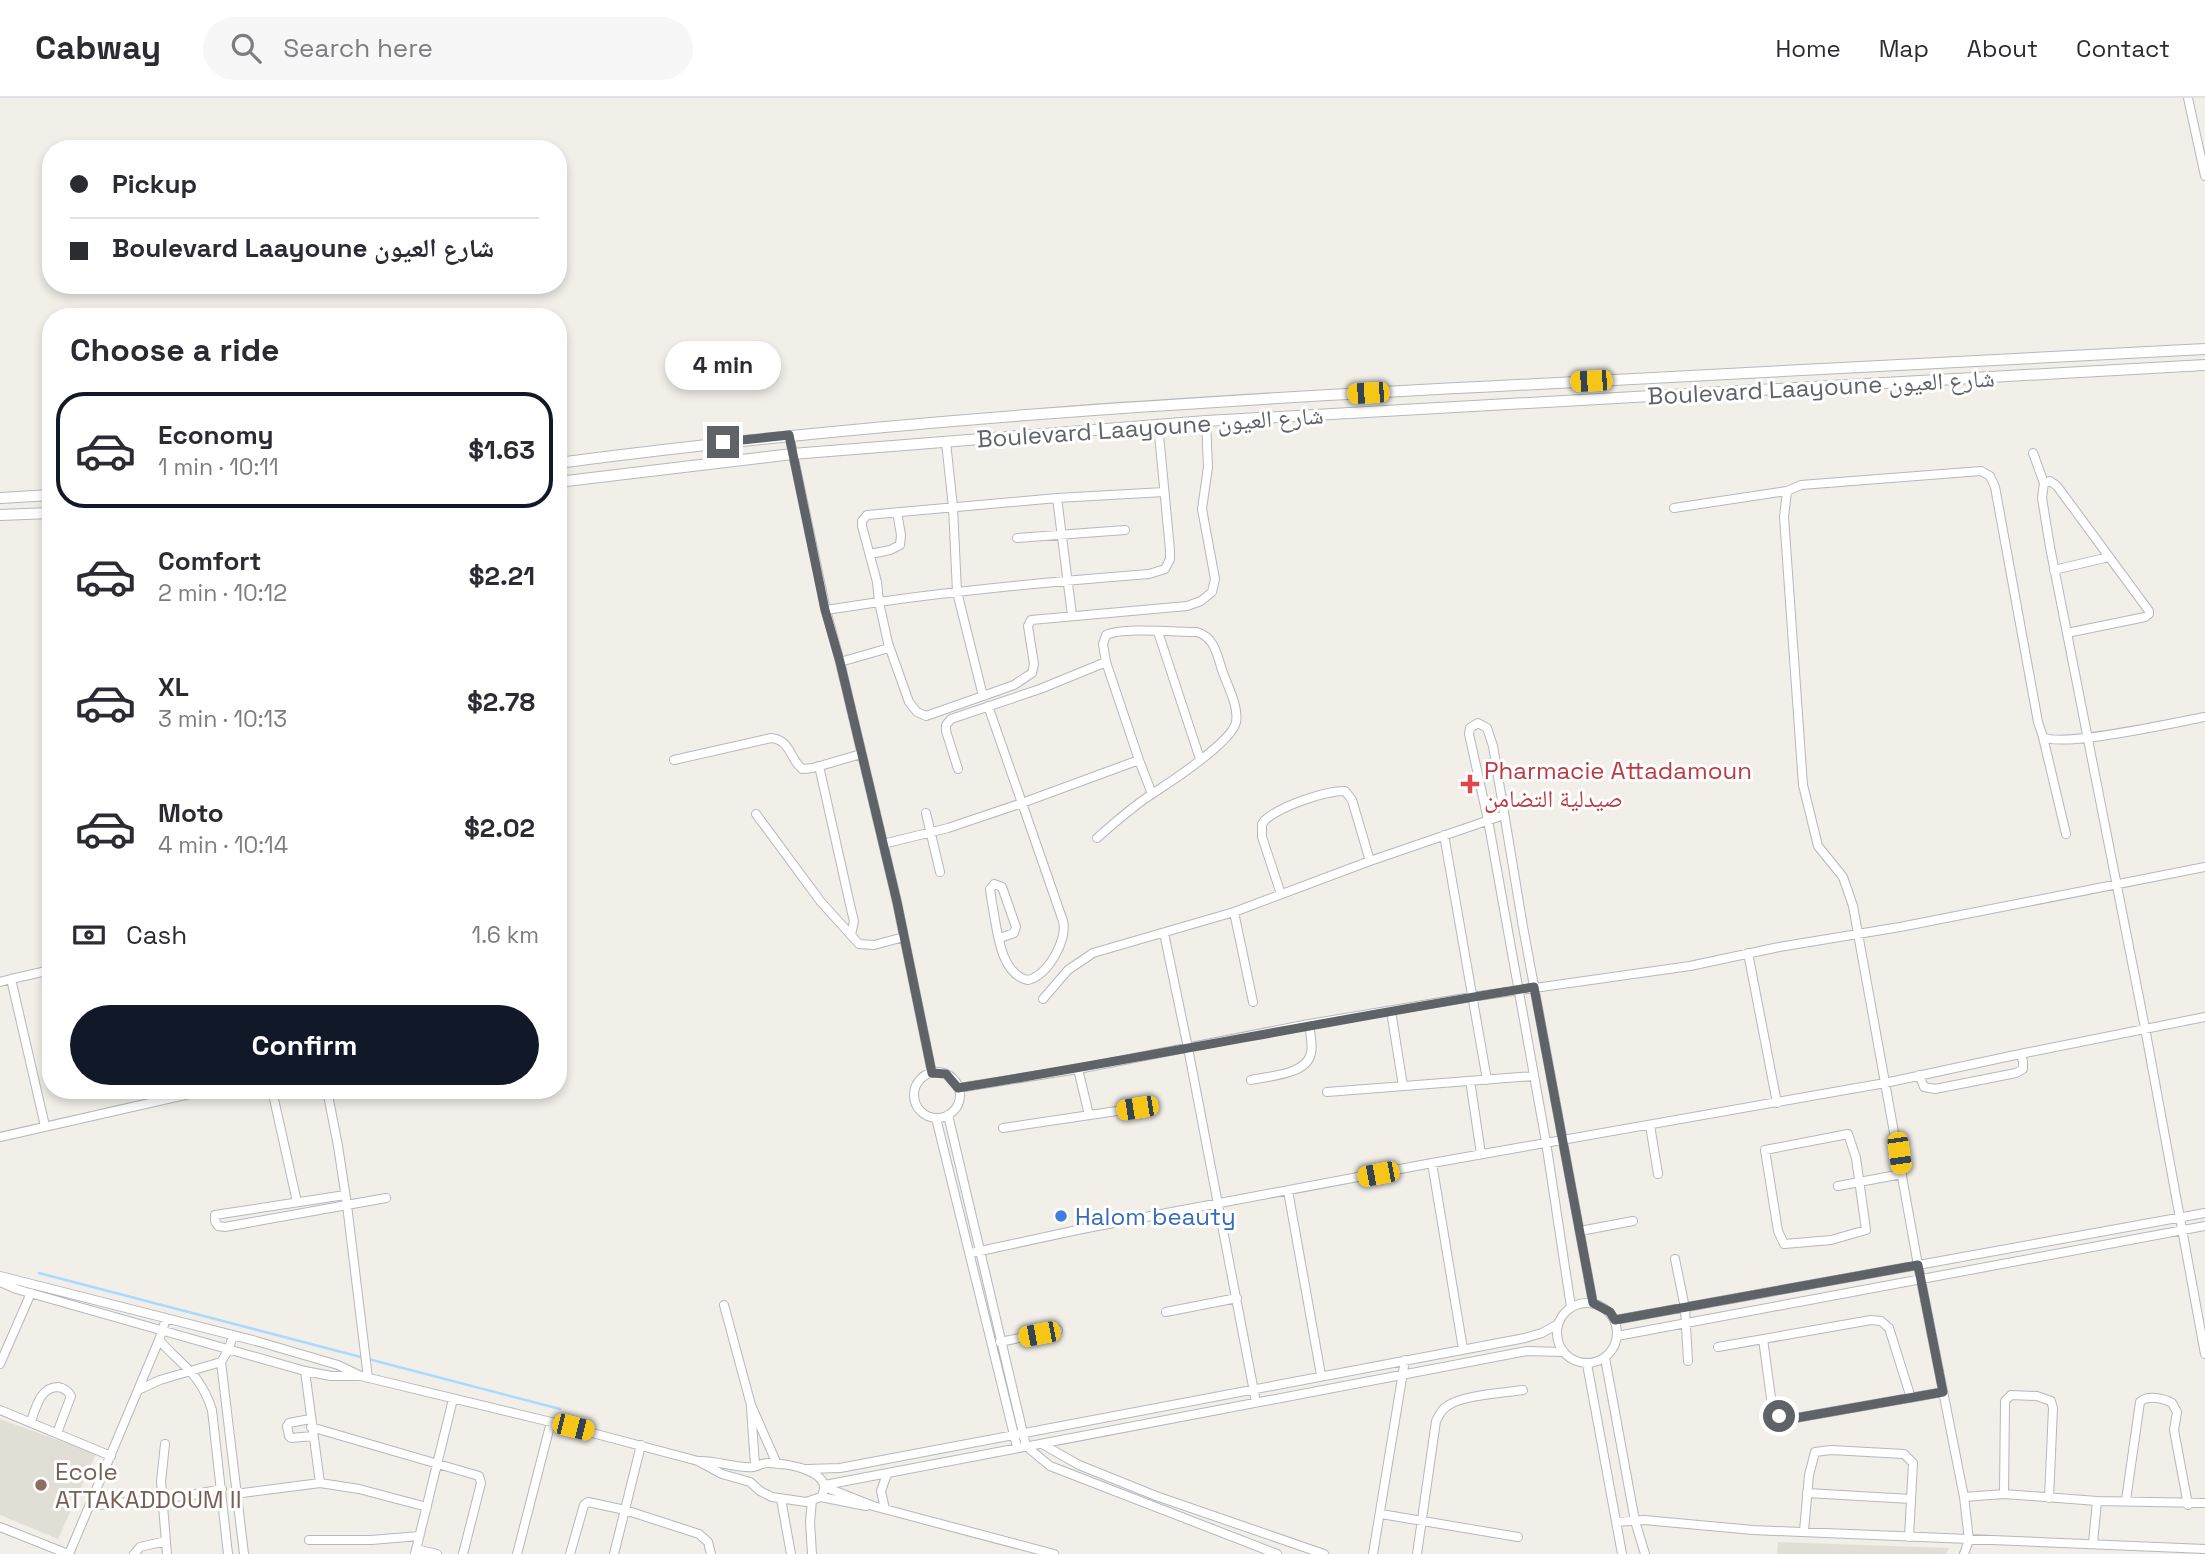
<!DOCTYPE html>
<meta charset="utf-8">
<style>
:root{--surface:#fff;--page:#f7f7f7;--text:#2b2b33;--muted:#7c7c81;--line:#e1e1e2;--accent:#111827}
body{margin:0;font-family:"Space Grotesk","Noto Naskh Arabic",sans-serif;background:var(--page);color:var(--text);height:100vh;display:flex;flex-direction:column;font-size:26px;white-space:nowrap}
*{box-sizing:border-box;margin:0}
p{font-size:23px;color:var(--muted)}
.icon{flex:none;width:38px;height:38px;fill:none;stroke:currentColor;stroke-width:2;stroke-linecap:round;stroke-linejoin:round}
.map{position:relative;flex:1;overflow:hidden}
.drawer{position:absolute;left:42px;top:210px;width:525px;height:791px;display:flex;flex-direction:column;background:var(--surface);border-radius:28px;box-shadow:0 4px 10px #0003}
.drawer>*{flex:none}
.hud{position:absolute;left:42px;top:42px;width:525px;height:154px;border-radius:28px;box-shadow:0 4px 10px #0003;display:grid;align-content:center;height:154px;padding:0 28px;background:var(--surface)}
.end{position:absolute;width:32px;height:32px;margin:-16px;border:9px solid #5f6368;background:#fff;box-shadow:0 0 0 4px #fff}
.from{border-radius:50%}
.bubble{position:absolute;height:49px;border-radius:24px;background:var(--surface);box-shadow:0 4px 10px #0003;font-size:23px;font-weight:800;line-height:49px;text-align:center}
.car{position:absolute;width:21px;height:42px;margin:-21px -10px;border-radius:9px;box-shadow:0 0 5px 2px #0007;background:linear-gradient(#f5c518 24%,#345 0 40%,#f5c518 0 76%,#345 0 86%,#f5c518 0)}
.hud b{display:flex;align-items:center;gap:24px;height:66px;font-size:26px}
.hud b+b{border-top:2px solid var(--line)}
.hud i{width:18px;height:18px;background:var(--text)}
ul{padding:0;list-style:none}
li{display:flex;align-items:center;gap:21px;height:116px;margin:0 14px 10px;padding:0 14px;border:4px solid transparent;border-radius:28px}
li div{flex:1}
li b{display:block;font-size:26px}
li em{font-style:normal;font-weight:800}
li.selected{border-color:var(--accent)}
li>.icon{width:63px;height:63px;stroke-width:1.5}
h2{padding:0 28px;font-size:32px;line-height:84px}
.pay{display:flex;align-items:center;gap:18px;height:77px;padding:0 28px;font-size:26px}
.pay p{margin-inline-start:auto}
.button{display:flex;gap:14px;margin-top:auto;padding:14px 28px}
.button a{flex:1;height:80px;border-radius:42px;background:var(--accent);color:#fff;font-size:28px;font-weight:800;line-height:80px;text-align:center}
header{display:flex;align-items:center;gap:42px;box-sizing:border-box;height:98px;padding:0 35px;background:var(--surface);border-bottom:2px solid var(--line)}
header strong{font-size:33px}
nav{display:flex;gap:38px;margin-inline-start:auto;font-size:24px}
.search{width:490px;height:63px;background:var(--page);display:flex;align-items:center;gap:18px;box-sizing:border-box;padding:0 24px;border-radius:38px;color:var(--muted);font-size:26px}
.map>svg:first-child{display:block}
.education{fill:#e1ded6}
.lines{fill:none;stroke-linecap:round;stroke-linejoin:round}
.stream{stroke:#aadaff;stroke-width:2.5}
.minor-casing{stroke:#b5b8bc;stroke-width:10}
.tertiary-casing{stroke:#b5b8bc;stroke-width:12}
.minor{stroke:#fff;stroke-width:8}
.tertiary{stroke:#fff;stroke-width:10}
.route{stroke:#5f6368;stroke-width:9}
.health-dot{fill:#e0444e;stroke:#fff;stroke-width:2.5}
.shop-dot{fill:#3f7fe0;stroke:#fff;stroke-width:2.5}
.education-dot{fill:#8d6e63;stroke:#fff;stroke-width:2.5}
.labels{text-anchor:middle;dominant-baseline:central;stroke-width:6;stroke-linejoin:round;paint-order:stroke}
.street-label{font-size:24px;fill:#5f6368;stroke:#fff}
.health-label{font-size:24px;fill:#be3a42;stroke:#fff;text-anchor:start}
.shop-label{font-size:24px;fill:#366cbe;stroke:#fff;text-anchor:start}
.education-label{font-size:24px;fill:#785e54;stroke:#fff;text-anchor:start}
</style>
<header>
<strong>Cabway</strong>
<div class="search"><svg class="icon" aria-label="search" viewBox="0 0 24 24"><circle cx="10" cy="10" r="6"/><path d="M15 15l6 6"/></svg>Search here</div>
<nav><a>Home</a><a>Map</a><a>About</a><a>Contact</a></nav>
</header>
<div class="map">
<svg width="2205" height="1456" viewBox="0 0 2205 1456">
<rect width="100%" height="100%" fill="#f1efe8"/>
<path class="education" d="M0,1321l96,35 -38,85 -58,-24z
M1778,1444l171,6 -3,6h-169z"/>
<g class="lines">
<path class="stream" d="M39,1175l521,136"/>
<defs>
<path id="minor" d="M2188,0l17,78
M789,337l37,175 14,52 57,240 35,171
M946,344l7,65 4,85 26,104 -57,20 -9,-4 -8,-10 -21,-59 -9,-41c90,-13 180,-21 270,-28l16,-5 5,-10v-9l-12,-126
M2033,355l11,30 -2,15 8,49 95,481 60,326
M2044,385l6,-2 7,5 92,125v3l-4,3 -78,16
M1057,400l15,117
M1674,410l113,-17
M1017,440l108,-8
M870,456l20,-4 10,-5 1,-10 -4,-23
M2054,472l55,-13
M826,512l53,-8 -2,-20 -15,-56v-5l5,-6 190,-17 107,-6
M1158,534l42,127
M840,564l49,-14
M1106,564l33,98
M983,598l31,-11 18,-12 2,-9 -6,-38 3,-6 156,-14 14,-5 11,-9 3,-13 -13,-70 6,-42 -2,-46
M2043,639l23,97
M674,662l97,-22c20,2 18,20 31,31l11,-1 48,-14
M819,668l32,143 3,12 -3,14
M958,671l-12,-38v-6l5,-6 89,-30 66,-27 -3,-18 3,-9c16,-8 70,-3 91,-3 17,5 20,22 25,38 5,15 17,36 14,52 -3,19 -67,61 -84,72 -20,13 -38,29 -55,44
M926,715l14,59
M756,716l65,88 38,42 15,1 30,-8
M1444,737l43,245
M883,746l65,-16 74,-25 -34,-97
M1281,796l-19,-57v-13l3,-4c16,-14 59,-29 80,-29l7,9 18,61
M1234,814l19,90
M1164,835l24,115 68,354
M1000,840l14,-5 2,-6 -14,-40 -8,-3 -4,5 2,14c5,24 7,71 36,77 20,-5 40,-40 35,-59l-41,-118 117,-43 13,34
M1748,855l29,150
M11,881l40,-9
M0,884l11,-3 34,147
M1043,901l25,-29 25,-17 141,-41 136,-51 134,-46
M1391,913l12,75
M2020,956l185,-37
M1078,971l11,46
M914 997a23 23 0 1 1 46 0a23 23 0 1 1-46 0Z
M1251,982c17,-4 56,-5 60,-27 2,-9 -1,-20 -2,-29
M1471,989l10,67
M958,990l120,-19 231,-45 162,-27 219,-31 89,-19 121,-20 305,-60
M272,992l25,112
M327,992l11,56 9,59 39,-7
M1327,994l206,-16
M948,1017l78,331 24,20 227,88
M936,1020l81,329
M1650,1027l8,49
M1003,1030l134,-20
M1848,1036l8,24 10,72 -35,10 -47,4 -6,-13 -13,-81z
M0,1039l207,-47
M1432,1065l31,186
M1838,1088l64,-12
M1288,1093l33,184
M345,1097l-130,20v6l3,5 7,1 122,-22 21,173
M1580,1133l53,-10
M971,1155l111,-24 350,-66 453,-80 135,-29 3,7v8l-7,4 -81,16 -11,-2 -5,-12
M1675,1161l10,49 3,53
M0,1178l256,65 82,24 23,11 190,46 147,39 24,13 28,8 10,9 12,6 34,5 15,-5c16,-26 -35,-34 -53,-34 -6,0 -10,3 -15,4 -16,2 -37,-7 -55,-6
M0,1184l16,7 289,82 26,5h27
M1557 1235a30 30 0 1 1 60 0a30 30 0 1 1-60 0Z
M724,1207l27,100 26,59
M1571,1209l-25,-165 -58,-322 -19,-86 1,-6 8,-5 9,5 6,18 30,181 70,376
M1166,1214l71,-14
M1615,1222l590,-107
M233,1237l-4,14 -8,13 23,192
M1617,1238l588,-110
M1763,1241l8,59 3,10 5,8 11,3 153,-27
M159,1242c24,27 41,33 53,70l16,144
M1000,1244l58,-12
M1718,1249l153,-27 10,1 8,7 22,70
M1605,1260l30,163 10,33
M0,1266l31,-71
M1587,1266l35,190
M305,1273l15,112
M138,1292l22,-10 61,-18
M751,1310l4,57
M0,1312l111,46
M310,1321l-21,4 -2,3 2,10 2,2 22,-2
M31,1323c5,-13 9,-34 27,-34 6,1 10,4 13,9l-14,37
M311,1329l168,49 2,7 -18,71
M165,1346l-4,38 6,72
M1042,1346l37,21 77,31 168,58
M807,1371l33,-1 685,-130 17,-5 16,-9
M825,1387l702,-134 36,1
M825,1389l48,19 181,48
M1807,1395l104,6
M235,1396l85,-11 39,6 68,18
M2004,1396l1,-93 6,-6 26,1 14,5 2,7 -4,90
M821,1399l45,9
M1964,1399l40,-3 93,7
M781,1401l10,55
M2126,1402l14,-98c7,-7 24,-4 32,1l5,9 -3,18 14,75
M90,1408l102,-11 30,-6
M885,1411l-4,-18 6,-17
M1381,1416l137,23
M1616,1424l28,-2 109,10 452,19
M0,1429l68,27
M1804,1433l5,-56 6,-23 16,-2 73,4 9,9 -4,74
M309,1442h62l48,-4
M2093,1445l4,-42 108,2
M416,1451l21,5
M69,1456l90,-214 7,-21
M134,1456l6,-7 26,-6
M415,1456l38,-155
M517,1456l34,-132
M570,1456l14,-49 4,-3 37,8 74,24 9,8 3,12
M614,1456l27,-109
M812,1456l-2,-32 2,-22
M1373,1456l32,-194
M1417,1456l19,-133c3,-5 5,-11 10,-14 14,-12 58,-14 77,-17
M1964,1456l5,-14 -5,-43 -46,-232 -65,-359 -10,-29 -25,-31 -15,-61 -19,-268 3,-26 14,-6 180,-14 9,5 5,11 43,235 5,15c19,11 134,-15 162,-20"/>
<path id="tertiary" d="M558,365c318,-42 639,-62 959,-78 230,-12 459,-24 688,-36
M558,384l234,-28 414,-33 999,-56
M0,400l51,-3
M0,417l51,-2"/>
</defs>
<use href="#minor" class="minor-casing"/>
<use href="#tertiary" class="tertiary-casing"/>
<use href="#minor" class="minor"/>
<use href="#tertiary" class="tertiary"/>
</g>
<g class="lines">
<path class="route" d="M723,344l66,-7 36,175 15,52 57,240 35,171 14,1 12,14c193,-31 384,-70 576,-101l59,316 17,9 5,8 303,-55 25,127 -153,27 -11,-3"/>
</g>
<path class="health-dot" d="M1466.5 675.5h7v7h7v7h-7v7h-7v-7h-7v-7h7z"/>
<circle class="shop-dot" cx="1061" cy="1118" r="7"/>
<circle class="education-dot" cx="41" cy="1387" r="7"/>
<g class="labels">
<g class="street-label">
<text transform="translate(1821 289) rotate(-3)">Boulevard Laayoune شارع العيون</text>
<text transform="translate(1150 329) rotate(-4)">Boulevard Laayoune شارع العيون</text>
</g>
<g class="health-label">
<text x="1484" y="672">Pharmacie Attadamoun<tspan x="1484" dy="28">صيدلية التضامن</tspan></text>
</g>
<g class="shop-label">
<text x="1075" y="1118">Halom beauty</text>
</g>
<g class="education-label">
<text x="55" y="1373">Ecole<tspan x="55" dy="28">ATTAKADDOUM II</tspan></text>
</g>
</g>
</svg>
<i class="end from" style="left:1779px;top:1318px"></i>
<i class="end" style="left:723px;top:344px"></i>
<div class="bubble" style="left:665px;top:243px;width:116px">4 min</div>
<i class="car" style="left:1591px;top:283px;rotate:267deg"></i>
<i class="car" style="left:1368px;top:295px;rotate:267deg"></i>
<i class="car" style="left:1137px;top:1010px;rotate:261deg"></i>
<i class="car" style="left:1899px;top:1055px;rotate:172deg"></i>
<i class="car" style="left:1378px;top:1076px;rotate:259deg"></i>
<i class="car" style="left:1039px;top:1236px;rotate:259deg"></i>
<i class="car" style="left:573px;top:1329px;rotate:104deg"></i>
<div class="hud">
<b><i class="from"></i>Pickup</b>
<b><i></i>Boulevard Laayoune شارع العيون</b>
</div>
<section class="drawer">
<h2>Choose a ride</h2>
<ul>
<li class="selected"><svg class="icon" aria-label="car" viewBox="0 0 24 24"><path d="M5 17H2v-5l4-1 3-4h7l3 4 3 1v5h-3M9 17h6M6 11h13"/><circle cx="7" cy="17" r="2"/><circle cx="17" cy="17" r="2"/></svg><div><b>Economy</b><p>1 min · 10:11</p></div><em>$1.63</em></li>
<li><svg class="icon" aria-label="car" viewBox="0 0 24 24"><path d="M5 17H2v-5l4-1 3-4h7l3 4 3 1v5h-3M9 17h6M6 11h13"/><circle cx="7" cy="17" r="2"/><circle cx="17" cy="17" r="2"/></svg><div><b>Comfort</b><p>2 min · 10:12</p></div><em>$2.21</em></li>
<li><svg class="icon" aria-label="car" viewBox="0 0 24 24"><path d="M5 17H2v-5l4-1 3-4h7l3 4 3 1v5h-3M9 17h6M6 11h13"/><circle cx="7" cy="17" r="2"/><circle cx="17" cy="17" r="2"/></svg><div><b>XL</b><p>3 min · 10:13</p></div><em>$2.78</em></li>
<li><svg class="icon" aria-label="car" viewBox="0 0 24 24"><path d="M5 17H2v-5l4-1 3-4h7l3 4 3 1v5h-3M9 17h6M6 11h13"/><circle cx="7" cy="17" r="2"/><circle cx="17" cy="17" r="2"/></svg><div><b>Moto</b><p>4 min · 10:14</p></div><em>$2.02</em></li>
</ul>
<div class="pay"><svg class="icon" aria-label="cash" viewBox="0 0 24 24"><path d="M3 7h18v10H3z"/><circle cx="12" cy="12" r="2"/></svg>Cash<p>1.6 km</p></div>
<div class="button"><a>Confirm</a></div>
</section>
</div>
